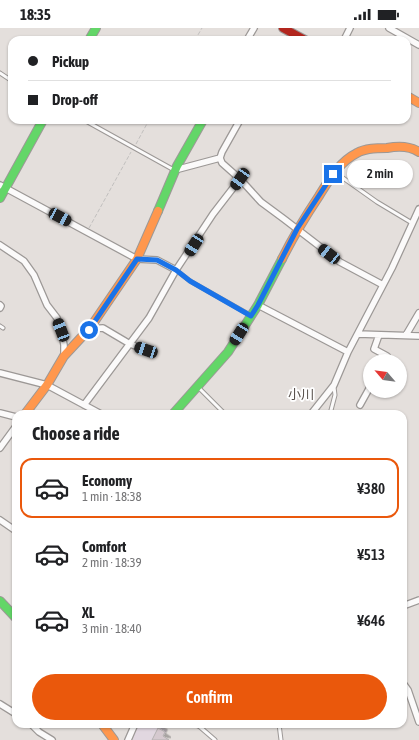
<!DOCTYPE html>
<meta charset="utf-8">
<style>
:root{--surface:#fff;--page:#f2f2f2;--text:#202124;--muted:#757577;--line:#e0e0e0;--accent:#ea580c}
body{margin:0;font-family:"Asap Condensed","Noto Sans JP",sans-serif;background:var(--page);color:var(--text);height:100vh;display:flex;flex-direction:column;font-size:15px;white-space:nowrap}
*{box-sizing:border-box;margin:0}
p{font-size:13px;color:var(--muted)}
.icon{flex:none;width:22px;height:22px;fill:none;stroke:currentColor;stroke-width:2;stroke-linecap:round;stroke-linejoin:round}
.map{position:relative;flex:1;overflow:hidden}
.sheet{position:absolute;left:12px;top:382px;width:395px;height:318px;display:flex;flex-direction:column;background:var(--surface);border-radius:12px;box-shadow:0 1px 3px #0004}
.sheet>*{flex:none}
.top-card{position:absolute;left:8px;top:8px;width:403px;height:88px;border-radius:12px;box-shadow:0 1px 3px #0004;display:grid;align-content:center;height:88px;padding:0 20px;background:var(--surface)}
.needle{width:26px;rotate:298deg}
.tools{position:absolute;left:363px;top:326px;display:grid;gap:8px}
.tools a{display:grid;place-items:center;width:44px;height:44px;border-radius:50%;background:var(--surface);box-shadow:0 1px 3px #0004;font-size:20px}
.end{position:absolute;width:18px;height:18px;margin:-9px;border:5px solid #1a73e8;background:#fff;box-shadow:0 0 0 2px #fff}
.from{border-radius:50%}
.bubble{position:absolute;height:28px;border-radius:14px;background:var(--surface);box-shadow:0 1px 3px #0004;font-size:13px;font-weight:600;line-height:28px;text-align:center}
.car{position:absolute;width:12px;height:24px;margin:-12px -6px;border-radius:5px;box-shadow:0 0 3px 1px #0007;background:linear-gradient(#222 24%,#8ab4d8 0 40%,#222 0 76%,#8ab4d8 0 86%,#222 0)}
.top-card b{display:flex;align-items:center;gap:14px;height:38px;font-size:15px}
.top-card b+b{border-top:1px solid var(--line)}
.top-card i{width:10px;height:10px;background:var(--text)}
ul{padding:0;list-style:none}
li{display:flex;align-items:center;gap:12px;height:60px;margin:0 8px 6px;padding:0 12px;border:2px solid transparent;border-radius:12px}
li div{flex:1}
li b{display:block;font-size:15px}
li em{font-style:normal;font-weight:600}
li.current{border-color:var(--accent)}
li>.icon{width:36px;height:36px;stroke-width:1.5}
h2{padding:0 20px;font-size:18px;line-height:48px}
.action{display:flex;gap:8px;margin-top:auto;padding:8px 20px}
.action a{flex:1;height:46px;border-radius:24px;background:var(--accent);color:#fff;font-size:16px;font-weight:600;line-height:46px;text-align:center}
.status{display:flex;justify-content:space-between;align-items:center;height:28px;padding:0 20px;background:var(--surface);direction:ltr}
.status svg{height:11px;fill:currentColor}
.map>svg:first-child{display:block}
.commercial{fill:#e1d7e0}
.building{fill:#d5c9cf;stroke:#b5b1b1;filter:url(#shadow)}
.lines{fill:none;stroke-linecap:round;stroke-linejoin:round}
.lane-casing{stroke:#9c9896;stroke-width:5}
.street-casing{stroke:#9c9896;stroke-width:8}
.fast-casing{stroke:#9c9896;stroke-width:10}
.slow-casing{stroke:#9c9896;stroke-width:10}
.jam-casing{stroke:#9c9896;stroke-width:10}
.path{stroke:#c1bfbe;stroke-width:1;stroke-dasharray:4 2;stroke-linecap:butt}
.lane{stroke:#fbfafa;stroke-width:3}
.street{stroke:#fbfafa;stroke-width:5.5}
.fast{stroke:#63d668;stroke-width:8}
.slow{stroke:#ff974d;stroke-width:8}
.jam{stroke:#b3261e;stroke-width:8}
.route{stroke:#1a73e8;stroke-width:5}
.labels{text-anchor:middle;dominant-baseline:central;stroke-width:3.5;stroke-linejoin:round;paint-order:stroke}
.quarter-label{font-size:13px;fill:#564e49;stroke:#fff}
</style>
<div class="status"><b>18:35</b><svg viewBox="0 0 49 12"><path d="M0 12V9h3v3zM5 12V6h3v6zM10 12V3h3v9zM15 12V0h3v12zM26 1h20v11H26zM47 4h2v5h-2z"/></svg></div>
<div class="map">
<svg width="419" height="712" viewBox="0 0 419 712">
<defs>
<filter id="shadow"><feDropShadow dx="2.5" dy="-2.5" stdDeviation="0" flood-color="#0004"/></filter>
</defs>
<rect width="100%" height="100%" fill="#e4dfdc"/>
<path class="commercial" d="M138,696h17l12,6 -5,10h-30z"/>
<path class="building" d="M158,700l7,4 -2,4 6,4h-17z"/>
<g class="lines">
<defs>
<path id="lane" d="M0,45l12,8
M84,92l90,50
M336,145l41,29 35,21
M176,242l14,11 60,34
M0,298l3,2
M198,359l27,27
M330,386l5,-19 -1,-8
M194,696l6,3 15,13
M279,696l2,16"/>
<path id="street" d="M389,0l30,17
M247,12l7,-12
M344,12l6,-12
M240,92l-18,32 -2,6 2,5 18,16 21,23 23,17 56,43 43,23
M175,142l45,-12
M0,157l137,74 20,1 19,10
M0,217l24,16 10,14 13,30 10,13 4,12 3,15v11
M0,277l1,1 -1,2
M258,277l90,47
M89,301l14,-1 27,16 16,6
M358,306l61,2
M379,307l-5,14 13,7 -3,5
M406,307l13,-22
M0,345l47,12 54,29
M84,377l65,-87 27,-48 37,-56 27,-35
M360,377l10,-18
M0,385l16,4
M311,386l23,-29 14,-33 44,-84 27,-59
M0,420l16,-22
M0,492l16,11
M403,578l16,-6
M403,655l5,7 11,32
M0,676l16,10
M31,696l8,8 13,8
M128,712l7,-16"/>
<path id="fast" d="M89,12l7,-12
M0,170l43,-78
M158,183l19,-45 26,-46
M173,386l55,-62 30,-47 24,-46
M0,573l16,17"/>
<path id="slow" d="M407,68l12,7
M282,231c11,-22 23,-42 37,-63 10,-16 20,-34 38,-43 8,-5 20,-5 30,-5 10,-2 23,-2 32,4
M25,386l22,-29 17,-29 26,-28 47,-69 21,-48
M102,696l12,16"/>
<path id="jam" d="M283,0l22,12"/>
</defs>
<use href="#lane" class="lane-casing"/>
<use href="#street" class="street-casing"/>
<use href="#fast" class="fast-casing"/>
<use href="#slow" class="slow-casing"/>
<use href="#jam" class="jam-casing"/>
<path class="path" d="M195,12l7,-12
M136,116l13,-24
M89,200l42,-76"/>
<use href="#lane" class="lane"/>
<use href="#street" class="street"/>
<use href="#fast" class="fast"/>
<use href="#slow" class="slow"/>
<use href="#jam" class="jam"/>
</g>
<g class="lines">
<path class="route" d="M89,302l48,-71 20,1 19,10 14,11 61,35 7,-11 39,-76 36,-55"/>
</g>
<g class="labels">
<g class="quarter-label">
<text x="301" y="366">小川</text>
</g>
</g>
</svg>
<div class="tools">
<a><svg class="needle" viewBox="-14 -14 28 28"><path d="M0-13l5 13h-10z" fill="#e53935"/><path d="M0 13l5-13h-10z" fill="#757577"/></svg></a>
</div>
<i class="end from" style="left:89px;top:302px"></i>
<i class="end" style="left:333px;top:146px"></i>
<div class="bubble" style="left:347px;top:132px;width:66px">2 min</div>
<i class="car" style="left:240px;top:151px;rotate:215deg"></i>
<i class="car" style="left:60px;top:189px;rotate:118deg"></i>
<i class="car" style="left:194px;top:217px;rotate:213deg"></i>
<i class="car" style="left:329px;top:226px;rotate:308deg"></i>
<i class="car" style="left:61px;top:302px;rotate:339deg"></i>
<i class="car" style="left:239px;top:306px;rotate:212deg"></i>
<i class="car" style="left:146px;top:322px;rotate:289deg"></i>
<div class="top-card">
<b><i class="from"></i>Pickup</b>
<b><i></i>Drop-off</b>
</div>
<section class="sheet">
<h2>Choose a ride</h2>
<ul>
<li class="current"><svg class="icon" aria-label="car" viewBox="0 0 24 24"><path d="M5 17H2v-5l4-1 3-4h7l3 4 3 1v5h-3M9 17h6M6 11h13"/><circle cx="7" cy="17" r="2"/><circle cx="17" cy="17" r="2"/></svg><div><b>Economy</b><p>1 min · 18:38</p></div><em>¥380</em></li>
<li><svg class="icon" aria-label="car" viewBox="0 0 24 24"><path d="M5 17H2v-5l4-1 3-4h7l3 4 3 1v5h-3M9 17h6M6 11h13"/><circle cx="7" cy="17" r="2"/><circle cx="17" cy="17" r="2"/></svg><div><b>Comfort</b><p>2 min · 18:39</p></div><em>¥513</em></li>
<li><svg class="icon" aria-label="car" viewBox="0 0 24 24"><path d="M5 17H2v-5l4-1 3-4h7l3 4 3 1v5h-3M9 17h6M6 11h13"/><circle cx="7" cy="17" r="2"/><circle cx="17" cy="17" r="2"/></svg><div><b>XL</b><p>3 min · 18:40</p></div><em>¥646</em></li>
</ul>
<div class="action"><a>Confirm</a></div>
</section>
</div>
